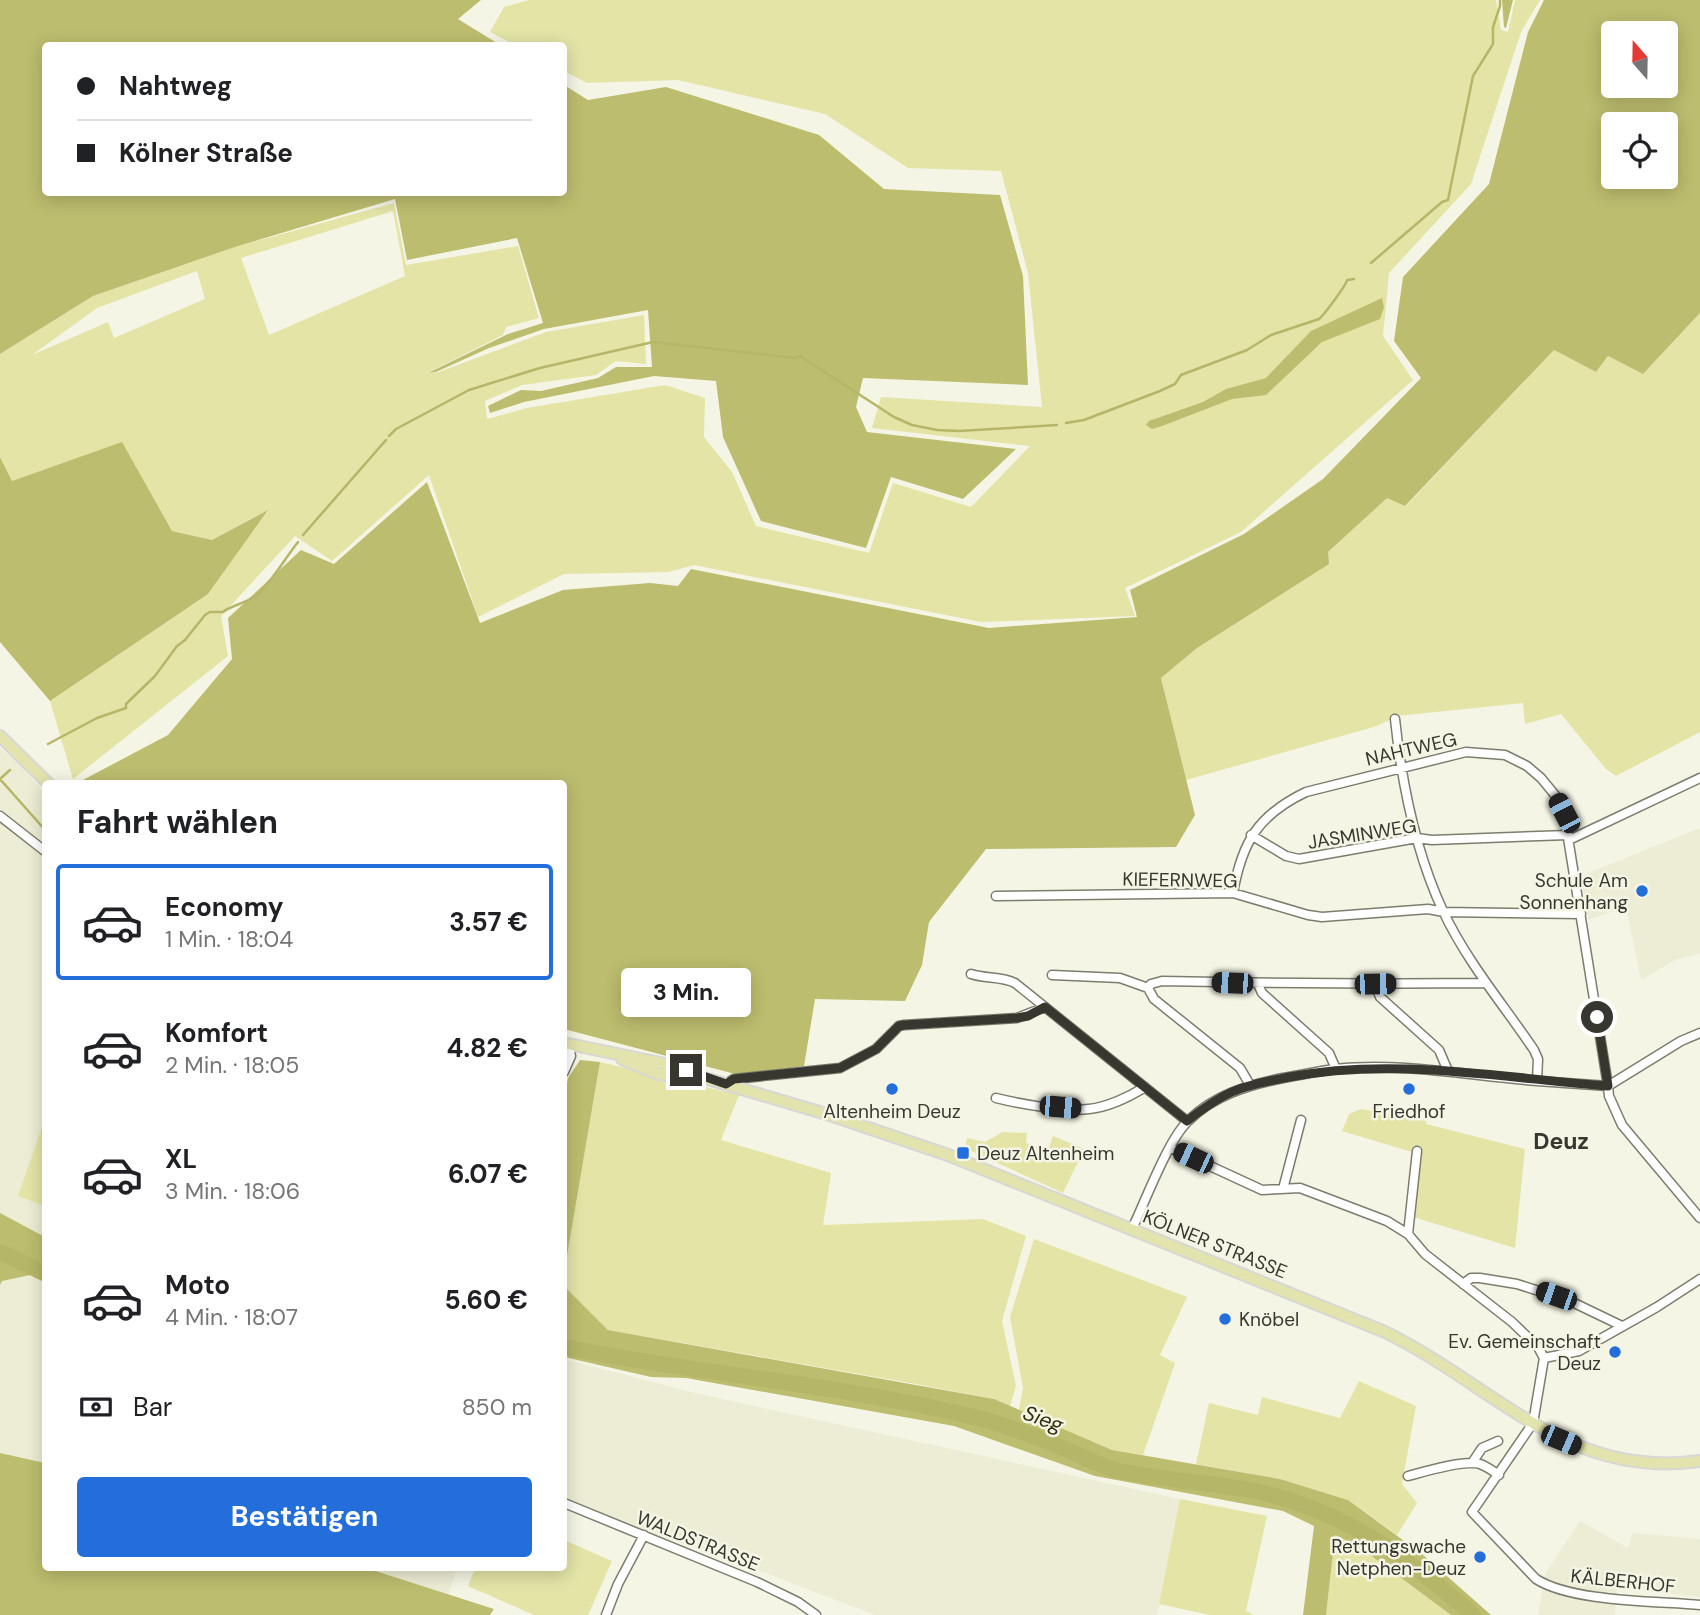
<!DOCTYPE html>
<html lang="de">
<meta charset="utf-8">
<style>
:root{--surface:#fff;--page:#f2f2f2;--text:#202124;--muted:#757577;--line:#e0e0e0;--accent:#236eda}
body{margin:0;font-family:"DM Sans",sans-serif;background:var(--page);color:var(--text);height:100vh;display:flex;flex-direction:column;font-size:26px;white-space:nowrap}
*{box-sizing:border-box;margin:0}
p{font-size:23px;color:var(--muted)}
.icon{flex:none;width:38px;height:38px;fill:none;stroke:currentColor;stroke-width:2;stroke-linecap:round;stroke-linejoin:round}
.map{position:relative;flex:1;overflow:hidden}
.side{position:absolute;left:42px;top:780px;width:525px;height:791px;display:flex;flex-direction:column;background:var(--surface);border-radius:7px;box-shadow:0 4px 18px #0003}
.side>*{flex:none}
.top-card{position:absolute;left:42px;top:42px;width:525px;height:154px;border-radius:7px;box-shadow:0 4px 18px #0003;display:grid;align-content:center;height:154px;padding:0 35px;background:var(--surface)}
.needle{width:46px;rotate:340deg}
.fabs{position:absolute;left:1601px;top:21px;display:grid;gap:14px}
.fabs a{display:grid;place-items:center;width:77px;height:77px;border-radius:7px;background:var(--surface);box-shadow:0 4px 18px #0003;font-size:35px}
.end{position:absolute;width:32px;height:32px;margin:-16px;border:9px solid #373730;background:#fff;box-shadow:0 0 0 4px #fff}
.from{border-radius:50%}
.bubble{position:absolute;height:49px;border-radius:7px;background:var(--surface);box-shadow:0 4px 18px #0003;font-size:23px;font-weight:700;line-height:49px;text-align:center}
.car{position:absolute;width:21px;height:42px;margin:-21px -10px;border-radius:9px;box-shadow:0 0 5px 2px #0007;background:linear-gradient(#222 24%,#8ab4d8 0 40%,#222 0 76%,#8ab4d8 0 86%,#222 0)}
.top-card b{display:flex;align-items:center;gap:24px;height:66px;font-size:26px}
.top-card b+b{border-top:2px solid var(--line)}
.top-card i{width:18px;height:18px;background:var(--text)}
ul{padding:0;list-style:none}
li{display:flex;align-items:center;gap:21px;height:116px;margin:0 14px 10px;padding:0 21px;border:4px solid transparent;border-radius:7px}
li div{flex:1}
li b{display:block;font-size:26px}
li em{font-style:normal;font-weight:700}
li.on{border-color:var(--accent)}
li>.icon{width:63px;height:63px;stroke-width:1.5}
h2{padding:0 35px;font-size:32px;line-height:84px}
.pay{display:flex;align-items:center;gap:18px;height:77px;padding:0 35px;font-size:26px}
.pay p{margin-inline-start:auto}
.action{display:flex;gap:14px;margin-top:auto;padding:14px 35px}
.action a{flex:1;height:80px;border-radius:7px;background:var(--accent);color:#fff;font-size:28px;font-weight:700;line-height:80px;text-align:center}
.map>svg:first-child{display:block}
.built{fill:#ededd5}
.green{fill:#e3e4a6;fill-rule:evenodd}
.forest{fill:#bdbd6f;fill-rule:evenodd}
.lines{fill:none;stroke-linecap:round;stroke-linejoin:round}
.stream{stroke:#b6b668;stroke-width:2.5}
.river{stroke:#b6b668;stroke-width:16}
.minor-casing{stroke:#7c7d6e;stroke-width:11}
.major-casing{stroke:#d7d7d6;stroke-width:14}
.minor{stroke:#fff;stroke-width:8}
.major{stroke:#e3e3ad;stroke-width:10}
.route{stroke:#373730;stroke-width:9}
.poi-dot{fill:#236eda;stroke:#f5f5e5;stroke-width:2.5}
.labels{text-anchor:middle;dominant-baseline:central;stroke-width:5;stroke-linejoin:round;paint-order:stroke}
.street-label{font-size:19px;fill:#373730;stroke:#f5f5e5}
.poi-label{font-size:19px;fill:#373730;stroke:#f5f5e5;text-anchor:end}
.water-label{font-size:21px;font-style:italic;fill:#2f2e0c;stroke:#f5f5e5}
.quarter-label{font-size:23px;font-weight:bold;fill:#373730;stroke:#f5f5e5}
</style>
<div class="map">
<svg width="1700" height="1615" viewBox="0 0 1700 1615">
<rect width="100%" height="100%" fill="#f5f5e5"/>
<path class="built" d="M0,748l18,14 27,31v444l-45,-24z
M1700,828v126l-23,5 -36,21 -15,-73 -38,13 -7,-44z
M45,1272v191l-45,-10v-168l1,-4z
M564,1359l131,34 485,106 -23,116h-282l-165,-63 -146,-49z
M1580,1521l48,27 4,-15 68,6v58l-56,-6 -1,-4 -26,-2 -2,30h-77l7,-41z
M366,1568h91l-9,28z"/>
<path class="green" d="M529,0h967l5,30 7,2 7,-32h25l-19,32 -50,152 -82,89 -6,63 30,44 -172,152 -116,56 10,28 -154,6 -287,-57 -26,7 -104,2 -86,43 -49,-142 -97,86 -37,-25 -74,80 7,40 -155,123 -23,-78 158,-107 58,-83 -54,29 -40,-9 -50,-88 -110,38 -12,-24v-103l93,-58 142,-49 159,-44 12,62 112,-19 21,72 -33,9 -3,8 -76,38h9l110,-41 98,-17 2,49 -30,-3 -20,14 -74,10 -37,16 2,18 40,-11 138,-23 40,13 -1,39 28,35 24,54 113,27 24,-70 78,24 59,-61 -158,-18 9,-31 161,10 -14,-134 -27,-102 -93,-3 -83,-54 -147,-34 -91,3 -23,-12v-25l-49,-1 -25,-13 14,-25zM393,211l12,65 -136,59 -28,-77zM197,271l8,28 -91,39 -6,-16 -76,33 65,-47z
M1700,313v419l-84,44 -10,-7 -45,-55 -36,10 -2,-21 -126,13 -20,10 -191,54 -25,-102 36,-30 131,-96 59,-55 19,9 148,-156 42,22 12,-16 35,18z
M600,1062l139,33 -18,45 110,33 -8,52 160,-6 43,17 -24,85 14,65 -6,20 -16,-7 -78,-15 -308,-54 -44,-44v-12z
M1361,1109l65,12v3l99,25 -10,99 -102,-31 9,-62 -80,-24 7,-17z
M45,1118l1,88h-1l-27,-10z
M1003,1132l24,1 -1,10 22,7 5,-14 31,13 -21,44 -98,-45 2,-10 18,4z
M1034,1239l153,58 -27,58 15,8 -32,92 -31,-5 -93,-40 4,-22 -13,-71z
M1359,1381l57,25 -14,78 15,19 -20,32 -49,-35 -68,-21 -84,-15 13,-61 49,12 4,-18 78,21z
M1180,1499l87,17 -21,95 8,4h-44l-51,-11z
M1335,1535l23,11 93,69h-125z
M564,1540l48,21 -24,54h-54l-66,-29 7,-18h89z"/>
<path class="forest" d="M0,0h481l-23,19 42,26 -454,1v146h518v-107l24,15 78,-13 153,48 65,54 116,6 23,81 5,109 -165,-7 -7,29 11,25 149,17 -53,50 -72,-22 -25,71 -105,-27 -38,-84 -7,-56 -62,-5 -130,26 -34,11 -2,-7 33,-16 20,1 57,-13 18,-11h36l-4,-57 -104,19 -55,19 -53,24 -8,1 80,-39 35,-11 -26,-85 -110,22 -12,-61 -160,48 -142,49 -93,58z
M1502,0h11l-7,28 -2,-1z
M1544,0h156v313l-57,61 -35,-18 -12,16 -42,-22 -149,156 -18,-8 -59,54 1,12 -132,84 -36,30 34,137 -19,32 -190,2 -57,73 -7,43 -17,36 -90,-2 -11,67 -65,9 -175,-46v-245h-480l-3,-3 87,-46 64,-76 -4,-41 73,-68 33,14 93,-82 53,141 83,-33 87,-7 28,3 13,-17 298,59 148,-11 -7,-27 114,-56 79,-55 98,-101 -27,-37 9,-64 86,-93 39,-152zM1614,33h52v53h-52zM1614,124h52v53h-52z
M1382,298l2,9 -4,12 -58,23 -56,53 -34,4 -70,27 -10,3 -6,-4 3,-4 54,-19 23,-13 40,-11 45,-47z
M122,442l50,89 40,9 56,-30 -60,84 -158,107 -50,-59v-185l12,24z
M580,1060l20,2 -36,212v-175l4,-21z
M0,1213l45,24v35l-43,9 -2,4z
M564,1286l44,44 386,69 118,51 168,29 68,21 74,54 69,61h-40l-93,-69 -23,-11 -9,80h-23l11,-89 -31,-15 -188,-35 -141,-50 -268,-48 -35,-1 -87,-20z
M0,1453l45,10 1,105h320l128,41 -4,6h-490z"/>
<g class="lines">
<path class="stream" d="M1371,263l71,-61 6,-2 25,-124 20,-32v-17l7,-21v-6
M1066,423l18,-3 76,-29 15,-7 6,-9 66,-25 24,-15 48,-16c5,-4 28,-35 28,-39l7,-1
M389,436l7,-7 73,-39 71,-22 113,-26 142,16 5,-2 94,61 18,8 25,5 22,1 98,-6
M303,535l83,-95
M48,744l49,-26 29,-10v-4l29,-28 22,-30 8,-6 20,-25 5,-3h13c7,-6 23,-9 34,-17 14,-12 29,-38 41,-53
M0,779l46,52
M0,779l10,-9"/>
<path class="river" d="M0,1252l46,22
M564,1347c134,27 272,37 406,69 35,8 68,22 100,35 16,7 32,16 49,20 43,9 88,11 131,19 89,17 157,67 223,125"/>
<defs>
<path id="minor" d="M1395,719c7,66 20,132 48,192 24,51 60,93 91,139l4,9 -1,22 71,5 1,10 13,29 78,93
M0,816l46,36
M1251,835l35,21 13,3 118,-21 15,2 136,-5
M1569,840l131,-62
M1233,893c9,-51 25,-78 73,-101l160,-40 39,3 22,11 14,12 14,17 9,18 44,273 73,-45 19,-8
M996,896l237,-3 75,22 14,2 106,-8 16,3 137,2
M971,974c15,5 30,2 44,9l172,138
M1052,975l68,3 28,10 3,-4 11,-3c107,2 215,3 323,2
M1258,984l4,9 67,60 7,16
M1375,984l5,13 59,53 9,21
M1148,988l6,11 86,69 10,17
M564,1072l7,-16 -3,-12
M726,1084l8,-5 106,-11 36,-19 23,-23 5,-1 113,-7 28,-11
M996,1098c24,6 68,14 93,11 18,-2 40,-12 56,-22
M1171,1148l91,42 38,-2 87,33 21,13 17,20 87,68 26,25 6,11
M1283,1189l18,-69
M1132,1229c13,-27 36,-89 56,-108 26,-26 60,-36 95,-43 18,-3 35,-7 53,-9 66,-7 134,7 201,12
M1408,1234l9,-83
M1700,1279l-43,28 -78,44 -35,7 -11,65 -61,89 64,67c36,23 119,22 164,26
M1463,1284l8,-6h9l37,6 53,17 52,25
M1472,1463l10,-15 16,-7
M1408,1476c15,-4 58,-17 72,-12 6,2 13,7 19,11
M564,1503l193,79 41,20 18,13
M606,1615l12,-31 26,-49"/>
<path id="major" d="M0,736l49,48
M564,1043l111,23 26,11 132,39 115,39 437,177c109,53 182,148 315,129
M622,1059l36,15 39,3"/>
</defs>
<use href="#minor" class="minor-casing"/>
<use href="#major" class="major-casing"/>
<use href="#minor" class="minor"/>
<use href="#major" class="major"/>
</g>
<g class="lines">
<path class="route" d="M686,1070l40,14 8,-5 106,-11 36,-19 23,-23 5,-1 113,-7 11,-2 17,-9 142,114c14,-11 29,-22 45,-29 18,-8 37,-11 57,-15 105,-20 214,1 319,9l-11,-69"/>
</g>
<g class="poi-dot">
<circle cx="1642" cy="891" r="7"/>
<circle cx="892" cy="1089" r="7"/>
<circle cx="1409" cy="1089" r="7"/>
<rect x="956" y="1146" width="14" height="14" rx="3.5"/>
<circle cx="1225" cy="1319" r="7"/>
<circle cx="1615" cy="1352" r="7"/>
<circle cx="1480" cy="1557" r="7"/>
</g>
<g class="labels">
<g class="street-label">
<text transform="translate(1411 749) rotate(-13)">NAHTWEG</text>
<text transform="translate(1362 834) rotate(-9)">JASMINWEG</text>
<text transform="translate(1180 880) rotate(1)">KIEFERNWEG</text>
<text transform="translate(1215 1244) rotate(22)">KÖLNER STRASSE</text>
<text transform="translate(698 1541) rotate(22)">WALDSTRASSE</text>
<text transform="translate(1623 1581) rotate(6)">KÄLBERHOF</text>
</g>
<g class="poi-label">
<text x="1628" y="880">Schule Am<tspan x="1628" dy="22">Sonnenhang</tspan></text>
<text x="892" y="1111" text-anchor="middle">Altenheim Deuz</text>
<text x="1409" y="1111" text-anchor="middle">Friedhof</text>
<text x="977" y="1153" text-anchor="start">Deuz Altenheim</text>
<text x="1239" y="1319" text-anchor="start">Knöbel</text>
<text x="1601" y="1341">Ev. Gemeinschaft<tspan x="1601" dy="22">Deuz</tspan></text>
<text x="1466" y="1546">Rettungswache<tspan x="1466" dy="22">Netphen-Deuz</tspan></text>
</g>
<g class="water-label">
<text transform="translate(1043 1419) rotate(20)">Sieg</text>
</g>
<g class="quarter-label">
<text x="1561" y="1141">Deuz</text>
</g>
</g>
</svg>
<div class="fabs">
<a><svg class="needle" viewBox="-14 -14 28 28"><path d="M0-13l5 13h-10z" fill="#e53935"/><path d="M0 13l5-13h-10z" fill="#757577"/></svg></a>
<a><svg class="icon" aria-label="locate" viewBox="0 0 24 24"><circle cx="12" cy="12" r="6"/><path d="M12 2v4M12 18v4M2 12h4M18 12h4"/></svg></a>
</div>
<i class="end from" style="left:1597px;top:1017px"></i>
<i class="end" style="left:686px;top:1070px"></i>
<div class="bubble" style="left:621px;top:968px;width:130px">3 Min.</div>
<i class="car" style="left:1564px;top:813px;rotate:332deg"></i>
<i class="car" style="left:1232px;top:983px;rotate:272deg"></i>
<i class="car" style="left:1375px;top:984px;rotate:89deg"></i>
<i class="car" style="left:1060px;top:1107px;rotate:95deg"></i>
<i class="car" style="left:1193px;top:1158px;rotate:295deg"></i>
<i class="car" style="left:1556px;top:1296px;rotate:289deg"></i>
<i class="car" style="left:1561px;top:1440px;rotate:113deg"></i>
<div class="top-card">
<b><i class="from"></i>Nahtweg</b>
<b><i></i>Kölner Straße</b>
</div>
<section class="side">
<h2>Fahrt wählen</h2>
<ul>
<li class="on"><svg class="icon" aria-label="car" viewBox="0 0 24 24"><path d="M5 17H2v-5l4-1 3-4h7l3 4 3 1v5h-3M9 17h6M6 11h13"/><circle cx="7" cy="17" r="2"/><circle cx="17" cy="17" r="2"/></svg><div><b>Economy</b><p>1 Min. · 18:04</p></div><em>3.57 €</em></li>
<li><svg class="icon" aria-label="car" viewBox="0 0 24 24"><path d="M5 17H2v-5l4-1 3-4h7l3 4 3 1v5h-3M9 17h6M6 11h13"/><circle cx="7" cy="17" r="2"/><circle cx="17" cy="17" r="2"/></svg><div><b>Komfort</b><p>2 Min. · 18:05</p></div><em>4.82 €</em></li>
<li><svg class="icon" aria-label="car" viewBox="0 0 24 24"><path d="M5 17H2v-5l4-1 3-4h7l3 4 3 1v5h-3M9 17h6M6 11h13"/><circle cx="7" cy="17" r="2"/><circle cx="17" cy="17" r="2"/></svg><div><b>XL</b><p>3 Min. · 18:06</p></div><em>6.07 €</em></li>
<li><svg class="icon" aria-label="car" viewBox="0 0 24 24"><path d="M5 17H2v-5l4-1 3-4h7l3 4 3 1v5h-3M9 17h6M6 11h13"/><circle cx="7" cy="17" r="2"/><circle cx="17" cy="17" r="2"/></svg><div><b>Moto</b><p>4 Min. · 18:07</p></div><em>5.60 €</em></li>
</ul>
<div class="pay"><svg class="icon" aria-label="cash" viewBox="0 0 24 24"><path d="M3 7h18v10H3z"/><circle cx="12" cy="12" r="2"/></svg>Bar<p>850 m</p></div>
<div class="action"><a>Bestätigen</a></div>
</section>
</div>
